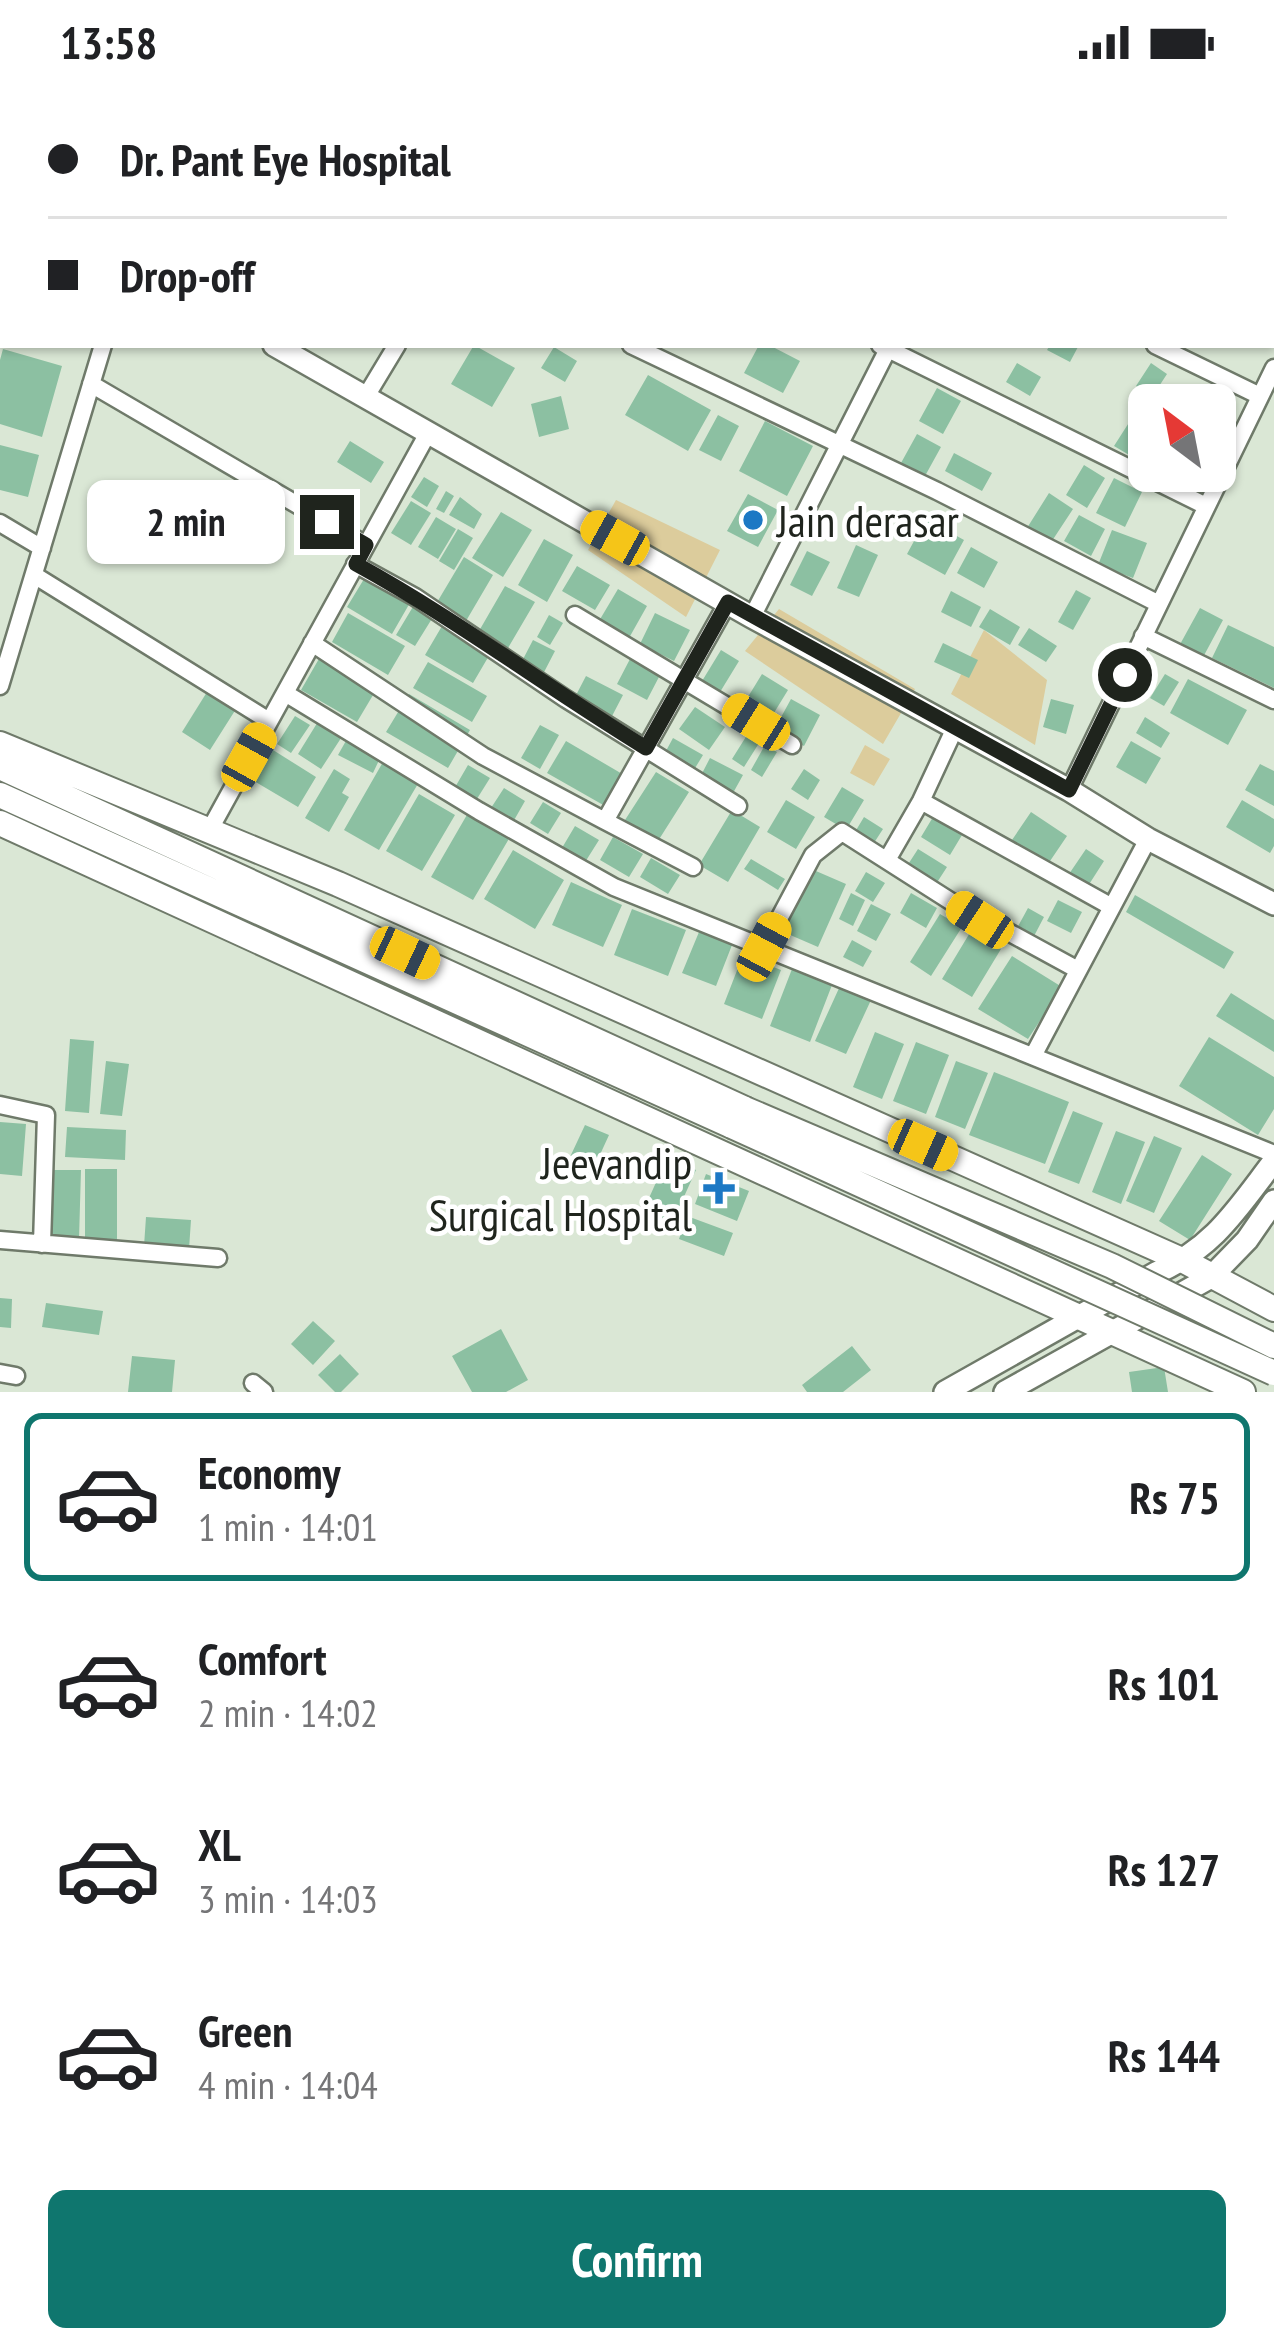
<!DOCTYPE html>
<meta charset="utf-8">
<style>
:root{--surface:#fff;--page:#f2f2f2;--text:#202124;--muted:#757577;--line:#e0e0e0;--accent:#0f766e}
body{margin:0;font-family:"PT Sans Narrow",sans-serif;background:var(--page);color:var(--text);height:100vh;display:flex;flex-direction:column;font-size:45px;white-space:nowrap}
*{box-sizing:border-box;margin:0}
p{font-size:39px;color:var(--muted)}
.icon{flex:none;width:66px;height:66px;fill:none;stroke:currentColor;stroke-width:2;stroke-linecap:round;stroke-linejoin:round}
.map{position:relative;height:1308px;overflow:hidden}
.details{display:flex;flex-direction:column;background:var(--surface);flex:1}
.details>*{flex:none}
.hud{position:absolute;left:0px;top:0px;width:1275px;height:264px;box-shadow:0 3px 9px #0004;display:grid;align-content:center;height:264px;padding:0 48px;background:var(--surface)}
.needle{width:78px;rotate:328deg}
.fabs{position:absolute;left:1128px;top:300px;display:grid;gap:24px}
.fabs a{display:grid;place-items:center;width:108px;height:108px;border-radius:18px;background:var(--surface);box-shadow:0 3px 9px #0004;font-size:60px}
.end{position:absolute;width:54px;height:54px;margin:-27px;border:15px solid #1f241d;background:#fff;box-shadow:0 0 0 6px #fff}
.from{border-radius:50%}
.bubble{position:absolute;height:84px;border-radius:18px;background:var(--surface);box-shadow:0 3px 9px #0004;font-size:39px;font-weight:600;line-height:84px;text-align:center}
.car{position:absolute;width:36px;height:72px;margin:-36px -18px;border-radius:15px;box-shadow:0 0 9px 3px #0007;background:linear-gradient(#f5c518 24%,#345 0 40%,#f5c518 0 76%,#345 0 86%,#f5c518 0)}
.hud b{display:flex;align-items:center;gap:42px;height:114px;font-size:45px}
.hud b+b{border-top:3px solid var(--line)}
.hud i{width:30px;height:30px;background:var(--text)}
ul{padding:21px 0 0;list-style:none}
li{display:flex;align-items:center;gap:36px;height:168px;margin:0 24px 18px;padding:0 24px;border:6px solid transparent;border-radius:18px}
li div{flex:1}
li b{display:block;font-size:45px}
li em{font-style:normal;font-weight:600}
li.active{border-color:var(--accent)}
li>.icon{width:108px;height:108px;stroke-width:1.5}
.action{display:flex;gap:24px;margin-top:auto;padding:24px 48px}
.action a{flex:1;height:138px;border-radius:18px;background:var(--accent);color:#fff;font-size:48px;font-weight:600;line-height:138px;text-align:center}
.status{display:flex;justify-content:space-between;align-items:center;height:84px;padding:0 60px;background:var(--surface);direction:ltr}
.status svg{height:33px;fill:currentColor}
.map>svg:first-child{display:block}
.green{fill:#dccc9c}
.building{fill:#8cc0a2}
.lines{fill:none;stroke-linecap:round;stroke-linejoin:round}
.minor-casing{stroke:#6f7a6a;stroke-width:21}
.major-casing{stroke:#6f7a6a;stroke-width:26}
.highway-casing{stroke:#6f7a6a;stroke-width:28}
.minor{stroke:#fff;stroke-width:16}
.major{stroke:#fff;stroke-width:21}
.highway{stroke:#fff;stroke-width:24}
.highway-bridge-casing{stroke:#6f7a6a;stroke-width:28;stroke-linecap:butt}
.highway-bridge{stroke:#fff;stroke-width:24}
.route{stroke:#1f241d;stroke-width:15}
.poi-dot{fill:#1c78c4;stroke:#fff;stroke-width:4.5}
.labels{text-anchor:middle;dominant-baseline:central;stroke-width:9;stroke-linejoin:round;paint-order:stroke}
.poi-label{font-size:45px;fill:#1f241d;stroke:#fff;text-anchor:start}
</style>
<div class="status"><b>13:58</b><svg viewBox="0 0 49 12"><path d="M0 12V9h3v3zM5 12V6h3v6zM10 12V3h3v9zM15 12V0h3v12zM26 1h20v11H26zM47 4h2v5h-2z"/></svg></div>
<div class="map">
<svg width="1274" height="1308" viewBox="0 0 1274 1308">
<rect width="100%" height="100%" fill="#dae7d5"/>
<path class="green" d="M616,416l104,50 -34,67 -98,-67z
M779,525l136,80 -32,55 -138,-93z
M984,546l63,50 -12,65 -84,-51z
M865,661l25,14 -16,27 -24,-13z"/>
<path class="building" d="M474,261l41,23 -23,39 -41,-23z
M759,261h10l31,16 -17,32 -39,-20z
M1050,261h29l-9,17 -23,-12z
M554,263l23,14 -12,21 -24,-14z
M3,265l59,17 -20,71 -42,-13v-64z
M1017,279l24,14 -11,19 -24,-14z
M1151,279l16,11 -15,23 -16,-11z
M648,291l63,35 -23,41 -63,-36z
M937,304l24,13 -18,33 -24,-13z
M561,312l8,33 -30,8 -8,-33z
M718,331l21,11 -18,35 -22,-11z
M765,337l48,25 -26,50 -48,-25z
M1130,337l19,11v28l-3,5 -32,-19z
M917,350l24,13 -16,29 -24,-13z
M350,357l34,21 -13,21 -34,-21z
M0,361l39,10 -11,42 -28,-7z
M954,369l38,20 -10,18 -37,-20z
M1084,381l21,13 -18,30 -21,-13z
M424,393l15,9 -12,21 -16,-10z
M1114,394l28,14 -17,35 -29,-14z
M446,407l8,5 -10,17 -8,-4z
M1049,409l24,16 -23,35 -23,-16z
M748,410l30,16 -20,37 -31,-16z
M460,413l22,17 -8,15 -25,-14z
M411,417l20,12 -20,32 -20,-12z
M501,428l31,18 -29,47 -31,-19z
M1079,431l26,14 -14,27 -27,-15z
M436,433l20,12 -18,30 -20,-12z
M926,435l38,21 -19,35 -38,-21z
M458,445l15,9 -19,32 -15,-9z
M1112,446l35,13 -14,35 -35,-13z
M544,455l29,16 -26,47 -29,-17z
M856,461l22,10 -19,42 -22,-9z
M971,463l27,15 -14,26 -27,-15z
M807,467l23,11 -18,34 -22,-11z
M464,473l29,18 -27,46 -30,-17z
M577,482l33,19 -15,25 -33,-19z
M367,490l44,27 -19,33 -45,-27z
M505,502l30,16 -27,46 -29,-17z
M618,505l29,17 -18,32 -30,-17z
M1076,506l15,8 -18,32 -15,-8z
M951,507l30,16 -10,20 -30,-15z
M414,521l19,12 -18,29 -19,-11z
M1200,524l23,12 -22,41 -23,-13z
M990,525l30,18 -10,18 -31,-18z
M348,529l57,33 -17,29 -56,-33z
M655,529l35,17 -16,31 -34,-17z
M549,531l14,8 -13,22 -13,-8z
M1228,541l46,22v41l-62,-30z
M442,542l48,28 -17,29 -48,-28z
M1029,544l28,18 -11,16 -28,-17z
M533,556l22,11 -13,25 -22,-11z
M943,559l35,17 -9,18 -35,-16z
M721,566l18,11 -22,36 -18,-11z
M320,573l56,33 -19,32 -56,-32z
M630,575l30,16 -13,25 -30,-16z
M428,578l59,34 -15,26 -59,-34z
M762,590l26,16 -19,31 -26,-16z
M1165,590l14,8 -15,24 -14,-8z
M586,592l37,19 -12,23 -37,-19z
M1188,595l59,31 -19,35 -58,-32z
M207,608l29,17 -26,41 -28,-18z
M409,610l61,36 -22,38 -62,-36z
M791,615l29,16 -16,31 -30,-16z
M1051,615l23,6 -8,29 -23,-7z
M695,623l30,20 -16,23 -30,-21z
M295,632l15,9 -19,28 -14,-9z
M1145,633l25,16 -9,15 -25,-15z
M319,636l24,15 -22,34 -23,-15z
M754,640l12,8 -22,35 -12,-8z
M540,641l19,10 -19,34 -19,-11z
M673,654l30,17 -14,23 -29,-16z
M347,655l34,17 -8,17 -35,-18z
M566,657l58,34 -19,31 -58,-33z
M1131,657l30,17 -15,26 -30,-17z
M765,661l12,7 -15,25 -11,-7z
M273,666l43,27 -18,30 -44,-26z
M710,674l33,17 -15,27 -32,-17z
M383,678l36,20 -40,68 -35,-20z
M1260,680l14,7v35l-29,-16z
M468,681l22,13 -15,24 -21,-13z
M334,685l16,10 -8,14 7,4 -20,35 -24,-14z
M804,685l16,11 -12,20 -17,-11z
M656,688l33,20 -31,49 -33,-21z
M842,703l22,13 -18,30 -22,-13z
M504,704l21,13 -12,21 -22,-14z
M419,710l36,21 -33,56 -36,-20z
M786,716l29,17 -19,32 -29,-17z
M1242,716l32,19v27l-4,7 -44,-26z
M543,718l18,11 -13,21 -18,-11z
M732,726l28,17 -32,55 -29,-17z
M1031,728l36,24 -19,28 -36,-24z
M468,729l42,24 -37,63 -42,-23z
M864,733l19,12 -13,20 -18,-12z
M933,733l29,18 -12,20 -29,-18z
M575,742l24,14 -17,27 -23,-14z
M613,753l30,17 -14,23 -29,-17z
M918,765l29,18 -11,17 -29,-18z
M1086,765l18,12 -16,25 -19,-12z
M513,766l51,30 -29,49 -51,-30z
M651,774l29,17 -12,19 -28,-17z
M751,775l34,20 -7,11 -34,-21z
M809,784l37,16 -28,63 -37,-16z
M866,788l19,11 -12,19 -18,-11z
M571,798l51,23 -19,42 -51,-22z
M851,809l14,7 -12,26 -14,-7z
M911,809l26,15 -11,20 -26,-15z
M1135,811l99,57 -10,17 -98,-57z
M1058,816l24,12 -11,21 -24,-12z
M871,820l20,10 -15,27 -19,-10z
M1028,824l16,9 -11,21 -17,-8z
M632,825l54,21 -18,46 -54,-21z
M940,830l22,13 -31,49 -21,-14z
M971,847l30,18 -29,48 -30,-18z
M699,848l33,13 -16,41 -34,-13z
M852,856l20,11 -9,16 -20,-10z
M743,871l38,15 -19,49 -38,-15z
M1012,872l50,31 -34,52 -50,-30z
M792,885l40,16 -22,57 -40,-16z
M840,902l31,14 -25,54 -31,-13z
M1231,909l43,27v32l-58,-36z
M875,948l29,12 -22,55 -29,-12z
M1209,953l65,40v32l-16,26 -79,-49z
M70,955l24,2 -5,72 -24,-2z
M916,958l33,13 -23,59 -33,-13z
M106,977l23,3 -7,52 -22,-2z
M956,977l32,12 -23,56 -30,-12z
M994,988l75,30 -24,62 -76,-29z
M1073,1027l30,12 -24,61 -31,-12z
M0,1038l26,2 -4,52 -22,-2z
M585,1041l24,10 -22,48 -24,-11z
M67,1043l59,3 -1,30 -60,-3z
M1116,1047l29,11 -24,62 -29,-12z
M1154,1052l28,12 -28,65 -28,-12z
M1202,1071l30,19 -42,66 -31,-19z
M667,1074l29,12 -27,60 -29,-12z
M85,1085h32v73l-32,1z
M52,1086h29l-2,69 -29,-1z
M706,1090l43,17 -12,30 -42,-17z
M687,1132l46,17 -9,23 -45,-17z
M146,1133l45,3 -2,29 -45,-3z
M0,1214l12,1 -1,29 -11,-1z
M46,1219l57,8 -4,24 -57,-8z
M313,1237l22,20 -22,24 -22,-21z
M501,1245l27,51 -22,12h-34l-20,-36z
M852,1262l19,24 -28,22h-36l-5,-7z
M340,1270l19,20 -18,18h-6l-17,-17z
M132,1272l43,4 -3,32h-44z
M1164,1283l4,25h-36l-3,-20z"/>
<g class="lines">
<defs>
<path id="minor" d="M19,0l9,3
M331,0l6,3
M588,0l6,3
M860,0l6,3
M1160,0l7,3
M180,3l1,-3
M534,3l1,-3
M1272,54l2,1
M0,109l3,2
M1272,203l2,1
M631,261l306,146 222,113
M880,261l326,161
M1155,261l105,51
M91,300l275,161
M365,314l32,-53
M0,439l42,25
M355,480l60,33 151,102 172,107
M34,491l235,146
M575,531l217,130
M752,533l138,-272
M1143,552l131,64
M312,559l171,113 122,65 123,-219
M0,602l103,-341
M285,609l194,118 135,76 660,267
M1069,706l205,-422
M921,717l191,106
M605,737l88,46
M209,747l219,-398
M887,776l34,-59 34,-73
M764,863l49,-92 29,-23 138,88 10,2 88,48
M1033,972l115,-217
M0,1021l46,10 -4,129
M0,1156l218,18
M0,1289l16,3
M253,1299l11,9"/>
<path id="major" d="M274,261l478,272 317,173 79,49 126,65
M945,1308l211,-119c58,-25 81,-64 118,-112
M1005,1308l206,-115 36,-37 27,-39"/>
<path id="highway" d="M0,660l338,140 846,377 90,48
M0,683l745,342
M0,711l732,331
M0,739l1243,569"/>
</defs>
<use href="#minor" class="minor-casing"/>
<use href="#major" class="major-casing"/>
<use href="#highway" class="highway-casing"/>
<use href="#minor" class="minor"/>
<use href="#major" class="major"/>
<use href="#highway" class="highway"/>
<defs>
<path id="highway-bridge" d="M745,1025l367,157 162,80
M732,1042l542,247"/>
</defs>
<use href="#highway-bridge" class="highway-bridge-casing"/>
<use href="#highway-bridge" class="highway-bridge"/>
</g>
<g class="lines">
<path class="route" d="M327,438l39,23 -10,19c100,55 192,124 290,184l82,-146 341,188 56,-115"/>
</g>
<g class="poi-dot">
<circle cx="753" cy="436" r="12"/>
<path d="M713 1086h12v12h12v12h-12v12h-12v-12h-12v-12h12z"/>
</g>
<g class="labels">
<g class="poi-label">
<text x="777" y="436">Jain derasar</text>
<text x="692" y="1078" text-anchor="end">Jeevandip<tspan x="692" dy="52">Surgical Hospital</tspan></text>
</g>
</g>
</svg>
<div class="fabs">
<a><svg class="needle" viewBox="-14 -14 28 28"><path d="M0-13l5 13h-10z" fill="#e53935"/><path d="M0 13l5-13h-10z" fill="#757577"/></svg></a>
</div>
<i class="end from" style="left:1125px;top:591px"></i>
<i class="end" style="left:327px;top:438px"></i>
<div class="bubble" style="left:87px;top:396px;width:198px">2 min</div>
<i class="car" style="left:615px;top:454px;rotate:299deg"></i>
<i class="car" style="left:756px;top:638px;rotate:302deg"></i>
<i class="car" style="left:249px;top:673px;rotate:29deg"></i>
<i class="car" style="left:980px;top:836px;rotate:303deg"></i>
<i class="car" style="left:764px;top:863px;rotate:28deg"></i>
<i class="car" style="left:405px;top:869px;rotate:115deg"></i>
<i class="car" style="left:923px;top:1061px;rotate:114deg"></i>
<div class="hud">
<b><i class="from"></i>Dr. Pant Eye Hospital</b>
<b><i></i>Drop-off</b>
</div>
</div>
<section class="details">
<ul>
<li class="active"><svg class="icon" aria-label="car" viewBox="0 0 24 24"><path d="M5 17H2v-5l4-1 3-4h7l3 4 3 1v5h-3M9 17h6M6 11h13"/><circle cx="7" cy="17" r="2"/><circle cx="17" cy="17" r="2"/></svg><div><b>Economy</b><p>1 min · 14:01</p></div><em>Rs 75</em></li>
<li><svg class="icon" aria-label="car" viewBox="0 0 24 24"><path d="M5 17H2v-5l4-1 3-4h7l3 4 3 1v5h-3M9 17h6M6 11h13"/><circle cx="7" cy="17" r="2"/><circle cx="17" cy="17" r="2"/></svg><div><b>Comfort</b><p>2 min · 14:02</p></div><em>Rs 101</em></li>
<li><svg class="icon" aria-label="car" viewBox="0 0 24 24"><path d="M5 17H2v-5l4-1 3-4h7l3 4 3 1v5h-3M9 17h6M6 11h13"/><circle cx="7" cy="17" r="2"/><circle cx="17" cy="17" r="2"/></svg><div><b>XL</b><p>3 min · 14:03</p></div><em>Rs 127</em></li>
<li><svg class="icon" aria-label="car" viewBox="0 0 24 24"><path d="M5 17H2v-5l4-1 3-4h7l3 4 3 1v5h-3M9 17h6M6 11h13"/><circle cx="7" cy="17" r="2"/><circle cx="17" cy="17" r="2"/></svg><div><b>Green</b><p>4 min · 14:04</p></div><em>Rs 144</em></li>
</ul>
<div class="action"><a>Confirm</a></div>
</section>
